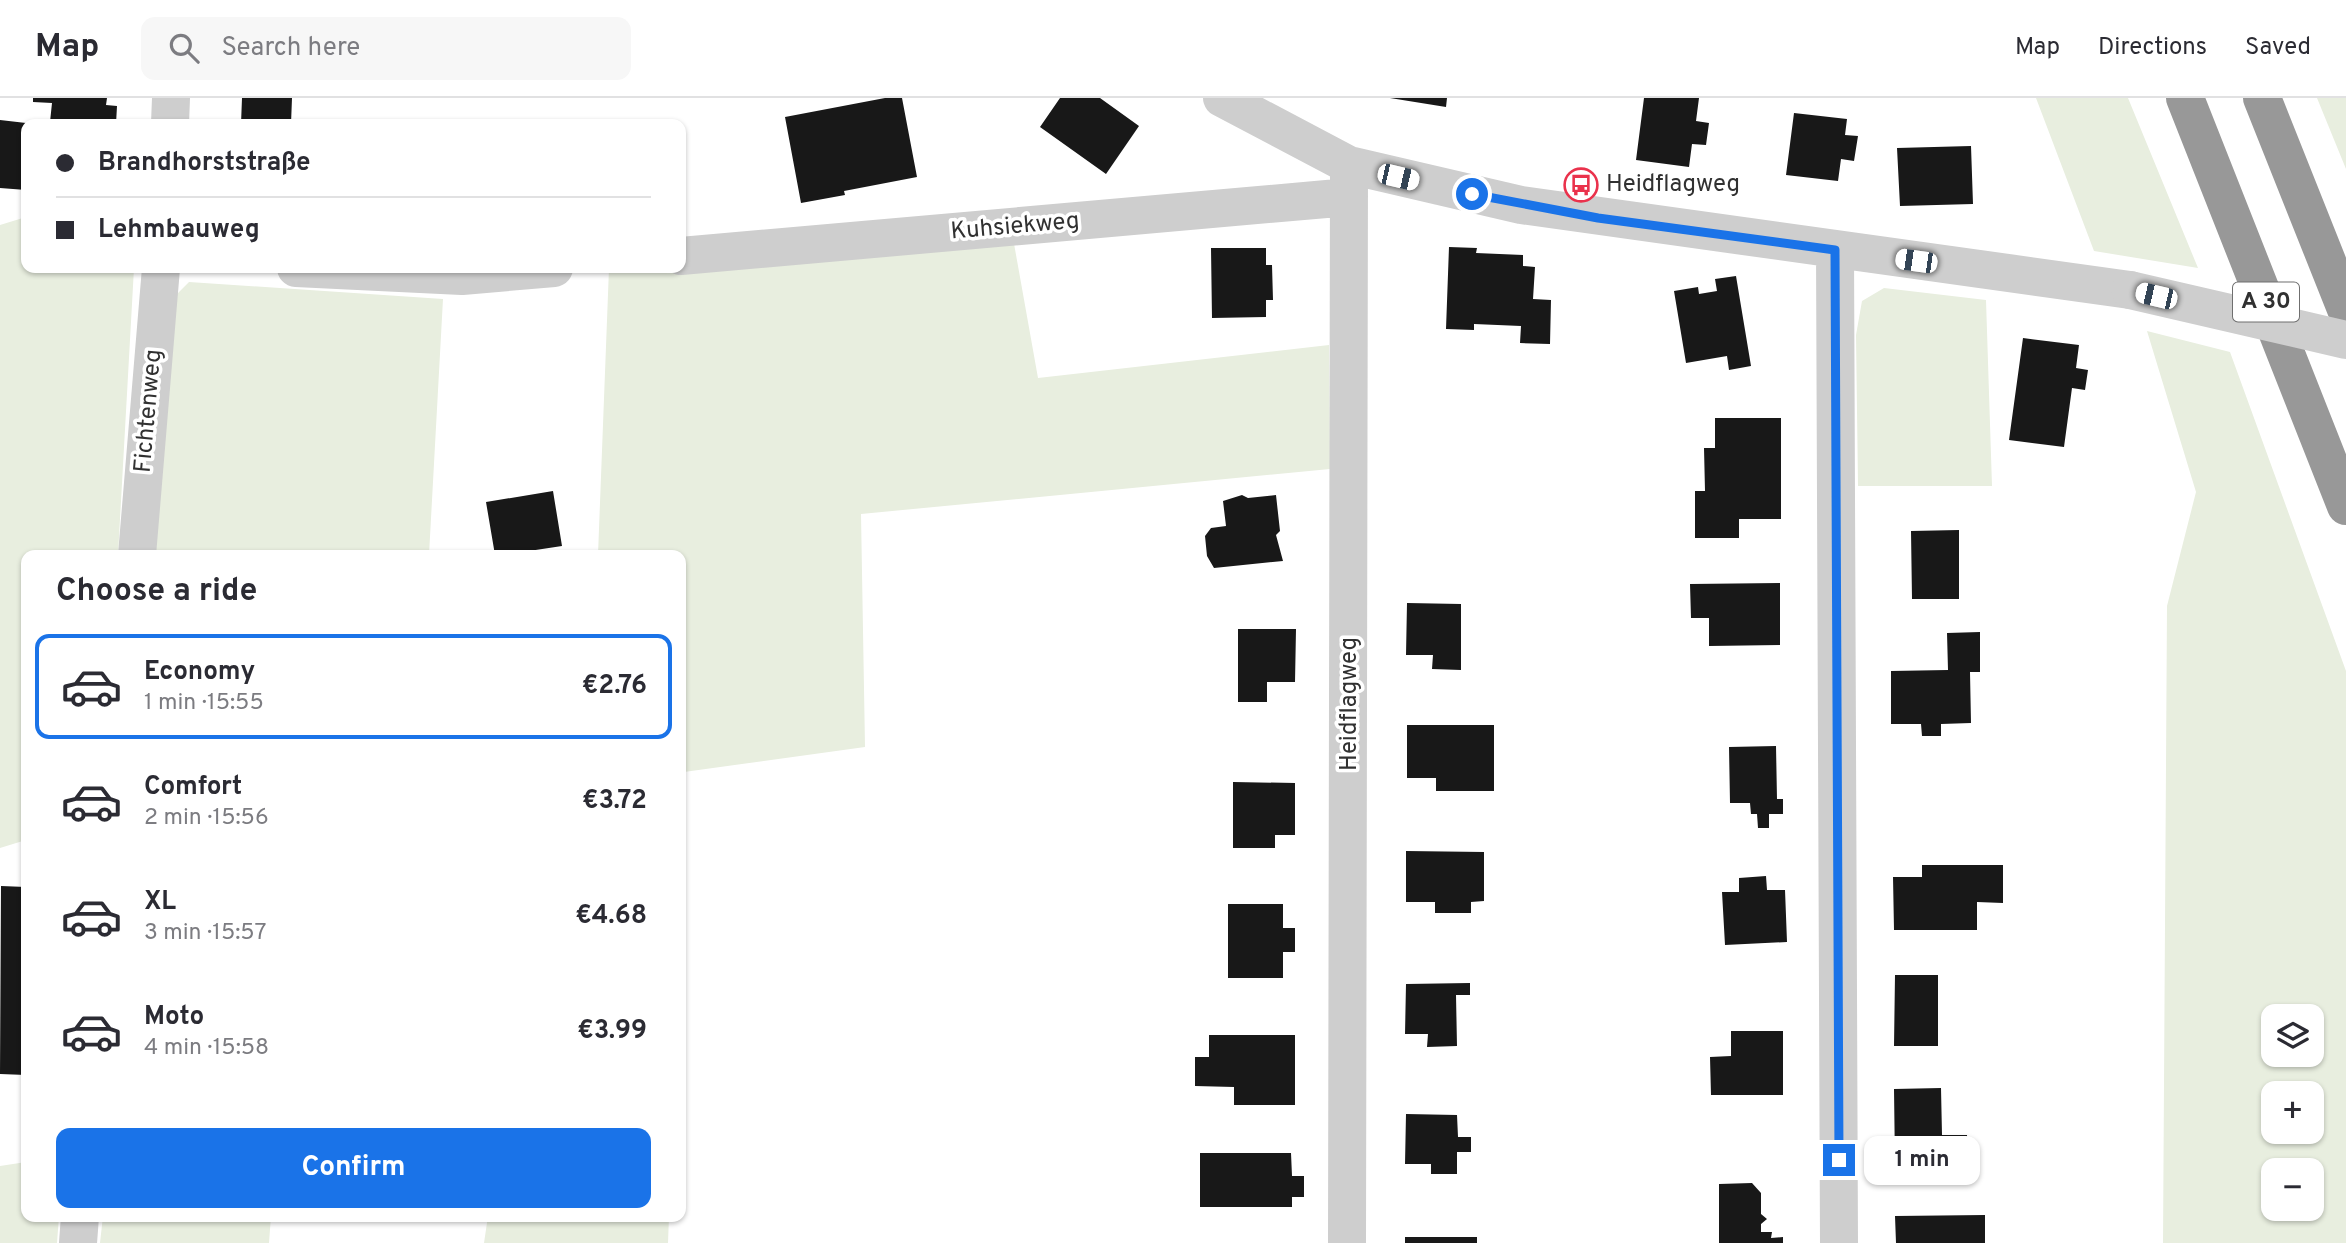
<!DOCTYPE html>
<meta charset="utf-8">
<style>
:root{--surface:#fff;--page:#f7f7f7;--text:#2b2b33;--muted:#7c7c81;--line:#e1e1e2;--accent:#1a73e8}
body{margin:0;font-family:Overpass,sans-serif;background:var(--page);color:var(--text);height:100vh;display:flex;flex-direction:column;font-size:26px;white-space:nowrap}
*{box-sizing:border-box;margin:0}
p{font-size:23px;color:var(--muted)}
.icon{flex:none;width:38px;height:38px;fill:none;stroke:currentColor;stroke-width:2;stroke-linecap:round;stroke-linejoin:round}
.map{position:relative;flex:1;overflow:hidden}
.side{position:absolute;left:21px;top:452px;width:665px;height:672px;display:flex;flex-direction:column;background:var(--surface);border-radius:14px;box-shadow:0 2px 5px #0004}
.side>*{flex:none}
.top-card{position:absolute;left:21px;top:21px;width:665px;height:154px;border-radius:14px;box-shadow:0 2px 5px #0004;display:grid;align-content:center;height:154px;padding:0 35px;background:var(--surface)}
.tools{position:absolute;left:2261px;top:906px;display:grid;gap:14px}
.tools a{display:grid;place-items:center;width:63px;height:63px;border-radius:14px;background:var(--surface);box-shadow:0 2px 5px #0004;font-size:35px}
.end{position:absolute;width:32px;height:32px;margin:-16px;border:9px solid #1a73e8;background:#fff;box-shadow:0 0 0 4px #fff}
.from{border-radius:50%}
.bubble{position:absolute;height:49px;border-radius:14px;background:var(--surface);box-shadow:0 2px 5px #0004;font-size:23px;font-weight:700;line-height:49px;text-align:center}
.car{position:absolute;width:21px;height:42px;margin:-21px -10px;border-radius:9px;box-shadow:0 0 5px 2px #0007;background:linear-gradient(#fff 24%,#345 0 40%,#fff 0 76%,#345 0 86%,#fff 0)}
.top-card b{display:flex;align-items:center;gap:24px;height:66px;font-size:26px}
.top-card b+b{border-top:2px solid var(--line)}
.top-card i{width:18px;height:18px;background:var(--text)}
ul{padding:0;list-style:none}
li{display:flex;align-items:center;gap:21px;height:105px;margin:0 14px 10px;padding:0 21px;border:4px solid transparent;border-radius:14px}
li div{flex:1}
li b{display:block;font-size:26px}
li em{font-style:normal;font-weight:700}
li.selected{border-color:var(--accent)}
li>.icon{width:63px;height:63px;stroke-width:1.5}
h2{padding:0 35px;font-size:32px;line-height:84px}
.primary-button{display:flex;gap:14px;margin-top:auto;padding:14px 35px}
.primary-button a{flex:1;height:80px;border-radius:14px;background:var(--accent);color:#fff;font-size:28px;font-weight:700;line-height:80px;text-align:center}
header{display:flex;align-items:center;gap:42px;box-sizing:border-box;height:98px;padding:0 35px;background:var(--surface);border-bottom:2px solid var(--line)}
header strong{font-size:33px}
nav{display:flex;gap:38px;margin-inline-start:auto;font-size:24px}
.search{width:490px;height:63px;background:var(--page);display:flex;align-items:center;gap:18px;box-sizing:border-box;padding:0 24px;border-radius:14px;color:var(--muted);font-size:26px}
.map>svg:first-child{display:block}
.green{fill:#e8eedf;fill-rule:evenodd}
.building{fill:#181818}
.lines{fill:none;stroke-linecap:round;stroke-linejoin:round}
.minor{stroke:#cecece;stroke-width:38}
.highway{stroke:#989898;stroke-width:38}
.minor-bridge{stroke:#cecece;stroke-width:38}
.route{stroke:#1a73e8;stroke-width:9}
.labels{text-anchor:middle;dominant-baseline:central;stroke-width:7;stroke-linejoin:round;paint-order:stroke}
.shield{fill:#fff;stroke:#6f6f6f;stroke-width:2}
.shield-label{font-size:23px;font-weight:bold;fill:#313131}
.poi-label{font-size:24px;fill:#313131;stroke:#fff;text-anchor:start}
.street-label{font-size:24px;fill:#313131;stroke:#fff}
</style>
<header>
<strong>Map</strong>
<div class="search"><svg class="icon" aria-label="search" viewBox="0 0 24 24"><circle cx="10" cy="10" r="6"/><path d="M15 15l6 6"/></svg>Search here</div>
<nav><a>Map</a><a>Directions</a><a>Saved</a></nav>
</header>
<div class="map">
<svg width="2346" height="1145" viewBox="0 0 2346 1145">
<rect width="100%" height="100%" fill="#fff"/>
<path class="green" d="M2036,0h92l70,170 -104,-17z
M2317,0h29v71z
M26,119v51h108l-16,287h-92v285l-26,8v-623z
M1013,140l25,140 291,-33 1,124 -469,45 4,233 -181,25 -3,76v-293h-83l11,-287h72z
M189,184l254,17 -14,256h-275l20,-258z
M1884,190l102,12 6,186h-134l-2,-151 6,-34z
M2147,233l83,21 116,319v572h-183l4,-637 29,-114zM2273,919h39v38h-39zM2273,996h39v38h-39zM2273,1073h39v38h-39z
M26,1064v54h33l-2,27h-57v-77z
M103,1118h168l-2,27h-169z
M488,1118h181l-1,27h-184z"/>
<path class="building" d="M33,0h74l-1,7 11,1 -1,18 -66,-2 2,-19 -19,-1z
M242,0h50l-1,26h-50z
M885,0h17l15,79 -73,14 1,4 -44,8 -16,-86z
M1060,0h40l39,28 -33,48 -66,-47z
M1390,0h57l-1,9z
M1644,0h55l-3,23 13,2 -3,22 -14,-1 -3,23 -53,-7z
M1794,15l53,6 -2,16 13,1 -4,25 -13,-2 -3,22 -52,-6z
M0,22l26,3v67l-26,-2z
M1971,48l2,58 -73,2 -3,-58z
M1449,149l28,1 -1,5 47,2v11l12,1 -2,32 18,1 -1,44 -30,-1 1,-17 -47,-2v6l-28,-1z
M1211,150h55v17h6l1,35h-7v17l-54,1z
M1736,178l15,90 -22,4 -2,-14 -41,7 -12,-72 24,-4 1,7 18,-3 -2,-12z
M2023,240l56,7 -3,23 12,2 -3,20 -13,-2 -8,59 -55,-7z
M1715,320h66v101h-42v19h-44v-47h10l-1,-43h11z
M553,393l9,55 -33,5 1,4h-35l-9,-53z
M1242,397l6,3 28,-3 4,36 -4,4 7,26 -69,7 -7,-12 -2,-20 6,-8 15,-2 -3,-25z
M1959,432v69h-47l-1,-68z
M1780,485v62l-71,1v-28h-18l-1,-34z
M1407,505l54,1v66l-29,-1 1,-14h-27z
M1238,531h58l-1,53h-28v20h-29z
M1980,534v40h-10l1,51 -30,1v12h-19l-1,-12h-30v-53l57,-1 -1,-37z
M1407,627h87v66h-58v-13h-29z
M1776,648l1,53h6v15h-14v14h-11l-1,-14h-6l-1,-11h-20l-1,-56z
M1233,684l62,1v52h-20v13h-42z
M1406,753l78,1v49l-13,1v11h-36v-11h-29z
M1922,767h81v38l-26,-1v28h-83l-1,-53h29z
M1766,778l1,14h18l2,52 -62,3 -3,-53h17v-14z
M1,788l25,1v188l-26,-1z
M1228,806h55v24h12v24h-12v26h-55z
M1895,877h43v71h-44z
M1470,885v12h-14l1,51 -30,1 1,-13h-23l1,-50z
M1731,933h52v64h-72l-1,-38 21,-1z
M1209,937h86v70h-61v-18l-39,-1v-29h14z
M1941,990l1,47h25l1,30h-12l1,11h-35l1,-11 -28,1 -1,-77z
M1406,1016l51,1 1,22h13v15h-14v22h-26v-10h-26z
M1200,1055h91l1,23h12v21h-12v10h-92z
M1752,1085l9,10v21l6,5 -6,5v8h11l-1,6 12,-1v6h-64v-59z
M1985,1117v28h-89l-1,-27z
M1405,1139h72v6h-72z"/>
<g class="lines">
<path class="minor" d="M1222,0l127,67 172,40 609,85
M170,26l1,-26
M1835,152l4,993
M681,158l668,-59
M296,170l166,8 92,-8
M137,457l24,-287
M78,1145l2,-27
M1347,1145l2,-1078"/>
<path class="highway" d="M2185,0l161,408
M2262,0l84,211"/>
<path class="minor-bridge" d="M2130,192l216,50"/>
</g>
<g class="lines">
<path class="route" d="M1472,96l126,24 237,32 4,910"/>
</g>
<defs>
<symbol id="bus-ring" viewBox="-11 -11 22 22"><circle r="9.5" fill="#fff" stroke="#ea324c" stroke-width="1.5"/><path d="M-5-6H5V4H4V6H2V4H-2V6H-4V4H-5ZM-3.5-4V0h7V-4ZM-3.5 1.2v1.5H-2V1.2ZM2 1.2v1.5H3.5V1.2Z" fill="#ea324c"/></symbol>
</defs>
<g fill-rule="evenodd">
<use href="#bus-ring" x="1562" y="68" width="38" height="38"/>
</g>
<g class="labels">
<rect class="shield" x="2233" y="184.5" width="66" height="39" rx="5"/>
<g class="shield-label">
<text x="2266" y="204">A 30</text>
</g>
<g class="poi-label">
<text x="1606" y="87">Heidflagweg</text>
</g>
<g class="street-label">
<text transform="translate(1015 129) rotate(-5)">Kuhsiekweg</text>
<text transform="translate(149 313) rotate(-85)">Fichtenweg</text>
<text transform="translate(1350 606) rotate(-90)">Heidflagweg</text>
</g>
</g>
</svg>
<div class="tools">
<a><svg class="icon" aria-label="layers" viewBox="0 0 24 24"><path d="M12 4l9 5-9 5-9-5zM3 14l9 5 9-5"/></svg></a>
<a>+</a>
<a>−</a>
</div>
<i class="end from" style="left:1472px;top:96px"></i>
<i class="end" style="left:1839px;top:1062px"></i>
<div class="bubble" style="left:1864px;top:1038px;width:116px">1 min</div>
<i class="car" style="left:1398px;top:79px;rotate:103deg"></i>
<i class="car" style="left:1916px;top:163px;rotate:278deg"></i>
<i class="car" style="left:2156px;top:198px;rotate:283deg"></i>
<div class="top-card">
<b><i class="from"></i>Brandhorststraße</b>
<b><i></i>Lehmbauweg</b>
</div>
<section class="side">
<h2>Choose a ride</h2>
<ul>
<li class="selected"><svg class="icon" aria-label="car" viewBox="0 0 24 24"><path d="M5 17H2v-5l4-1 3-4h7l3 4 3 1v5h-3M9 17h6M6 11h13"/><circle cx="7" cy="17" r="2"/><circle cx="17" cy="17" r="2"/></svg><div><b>Economy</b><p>1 min · 15:55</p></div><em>€2.76</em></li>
<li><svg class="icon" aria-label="car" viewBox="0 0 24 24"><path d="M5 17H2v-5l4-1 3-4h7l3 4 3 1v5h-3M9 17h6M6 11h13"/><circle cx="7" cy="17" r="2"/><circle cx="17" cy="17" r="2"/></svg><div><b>Comfort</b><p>2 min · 15:56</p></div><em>€3.72</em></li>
<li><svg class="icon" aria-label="car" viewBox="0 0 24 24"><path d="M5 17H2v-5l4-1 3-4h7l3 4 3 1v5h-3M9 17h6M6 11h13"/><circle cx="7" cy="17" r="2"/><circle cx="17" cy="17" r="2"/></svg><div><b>XL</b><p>3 min · 15:57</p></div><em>€4.68</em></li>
<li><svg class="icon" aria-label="car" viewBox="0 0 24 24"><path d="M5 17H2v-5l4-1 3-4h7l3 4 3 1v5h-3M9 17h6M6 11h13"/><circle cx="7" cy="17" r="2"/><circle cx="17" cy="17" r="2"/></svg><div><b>Moto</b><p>4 min · 15:58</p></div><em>€3.99</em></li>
</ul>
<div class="primary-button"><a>Confirm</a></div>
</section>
</div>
